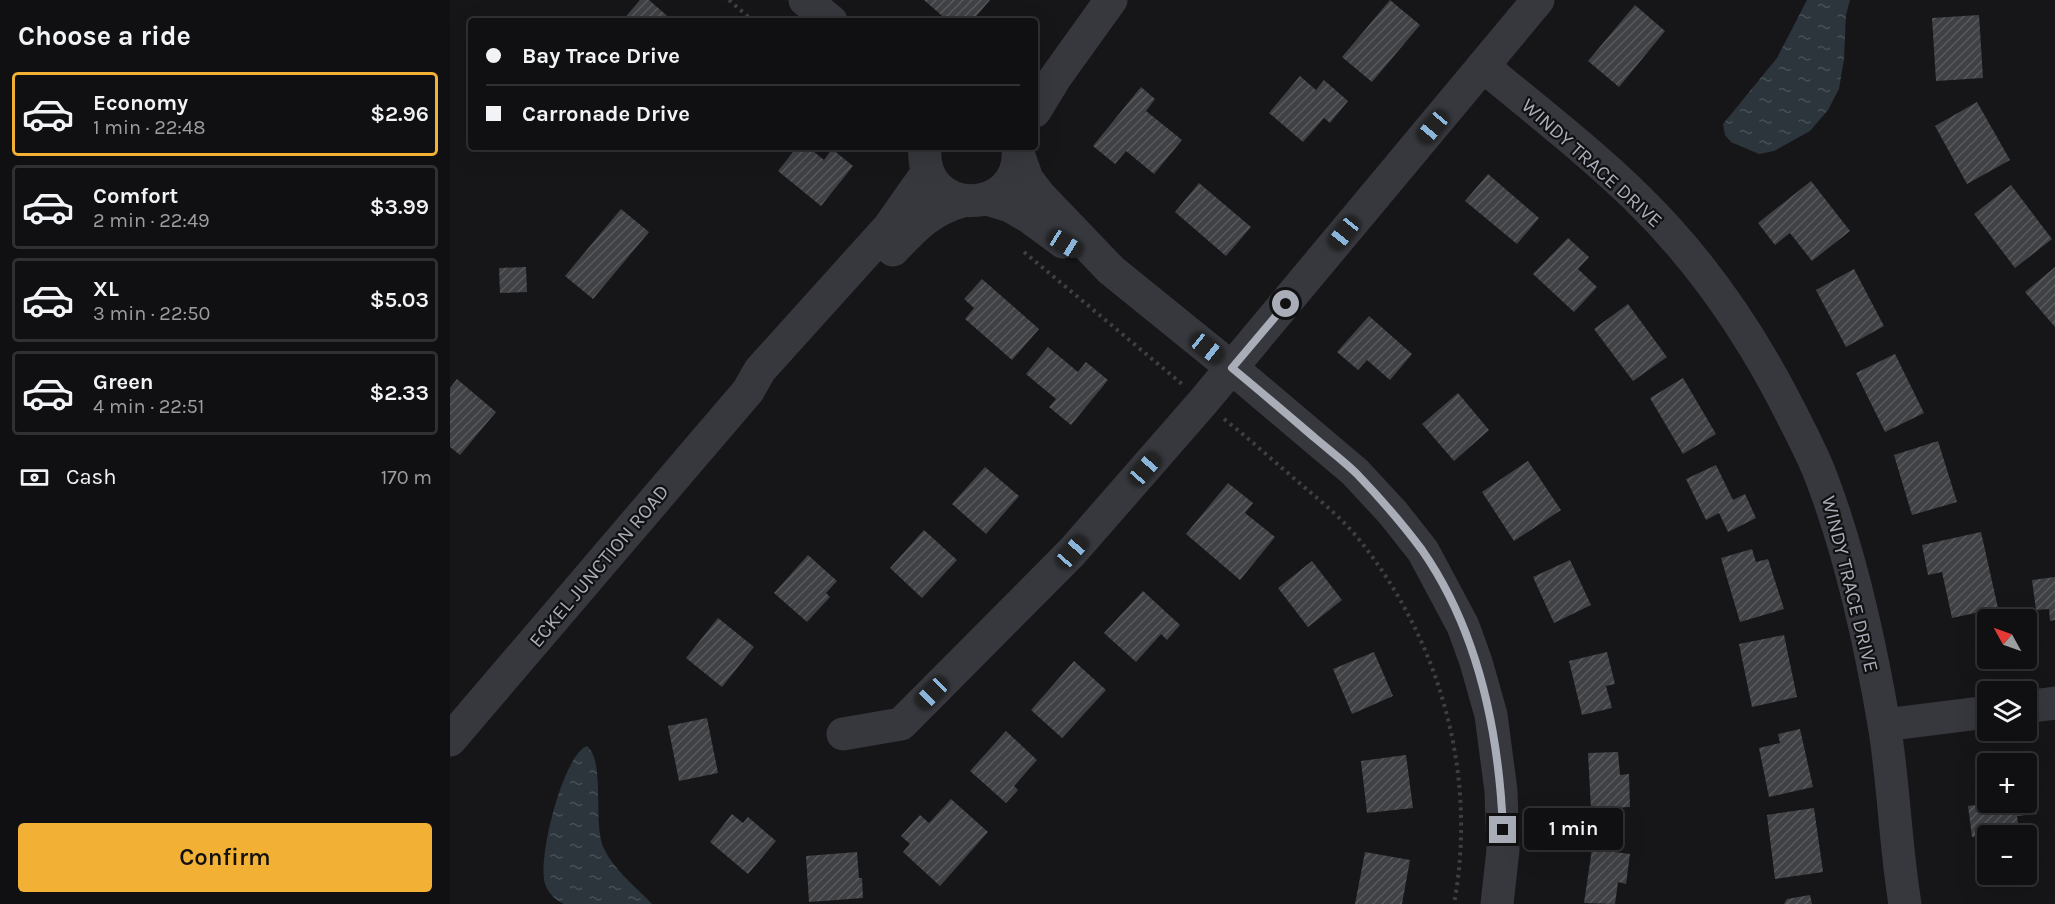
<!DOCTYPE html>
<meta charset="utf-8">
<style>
:root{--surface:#101012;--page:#19191b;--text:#f1f3f6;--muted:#9c9d9f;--line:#303032;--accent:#f2b134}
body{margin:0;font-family:Karla,sans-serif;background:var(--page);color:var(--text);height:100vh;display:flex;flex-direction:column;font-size:22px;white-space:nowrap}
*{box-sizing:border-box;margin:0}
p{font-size:20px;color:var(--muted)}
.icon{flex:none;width:33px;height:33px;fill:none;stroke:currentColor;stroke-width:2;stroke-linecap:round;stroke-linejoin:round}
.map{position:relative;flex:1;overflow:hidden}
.panel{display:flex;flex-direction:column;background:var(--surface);width:450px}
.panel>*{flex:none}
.top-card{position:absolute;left:18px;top:18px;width:570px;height:132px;border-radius:6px;box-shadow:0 6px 24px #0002,0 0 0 2px var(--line);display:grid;align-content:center;height:132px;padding:0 18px;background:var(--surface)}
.needle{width:39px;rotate:310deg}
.tools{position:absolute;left:1527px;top:609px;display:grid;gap:12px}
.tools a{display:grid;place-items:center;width:60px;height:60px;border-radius:6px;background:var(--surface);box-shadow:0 6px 24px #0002,0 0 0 2px var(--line);font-size:30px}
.end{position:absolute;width:27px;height:27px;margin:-14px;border:8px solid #a8adb8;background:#111;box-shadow:0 0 0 3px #111}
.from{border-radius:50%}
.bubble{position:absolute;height:42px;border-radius:6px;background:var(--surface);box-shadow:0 6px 24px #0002,0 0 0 2px var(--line);font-size:20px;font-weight:600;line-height:42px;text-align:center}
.car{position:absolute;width:18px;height:36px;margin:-18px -9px;border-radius:8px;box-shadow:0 0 4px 2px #0007;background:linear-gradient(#222 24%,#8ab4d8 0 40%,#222 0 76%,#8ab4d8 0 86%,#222 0)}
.top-card b{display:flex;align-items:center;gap:21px;height:57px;font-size:22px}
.top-card b+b{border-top:2px solid var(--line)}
.top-card i{width:15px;height:15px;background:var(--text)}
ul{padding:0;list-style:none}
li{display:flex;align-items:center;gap:18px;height:84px;margin:0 12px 9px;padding:0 6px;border:3px solid var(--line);border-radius:6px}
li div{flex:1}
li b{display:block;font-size:22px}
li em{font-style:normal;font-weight:600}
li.current{border-color:var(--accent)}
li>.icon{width:54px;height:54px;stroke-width:1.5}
h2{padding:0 18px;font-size:27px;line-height:72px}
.pay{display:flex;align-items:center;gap:15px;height:66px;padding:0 18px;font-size:22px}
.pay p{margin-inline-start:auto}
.button{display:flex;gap:12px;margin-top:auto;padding:12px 18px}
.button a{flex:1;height:69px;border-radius:6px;background:var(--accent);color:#111;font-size:24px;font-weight:600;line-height:69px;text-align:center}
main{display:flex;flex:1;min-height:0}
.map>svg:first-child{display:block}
.water{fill:url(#water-ripples)}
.building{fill:url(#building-hatch)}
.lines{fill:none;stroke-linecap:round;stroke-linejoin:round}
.path{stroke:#3d3f44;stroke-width:4;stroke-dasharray:3 4.5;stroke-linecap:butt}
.minor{stroke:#37383d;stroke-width:33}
.route{stroke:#a8adb8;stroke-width:8}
.labels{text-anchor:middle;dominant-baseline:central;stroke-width:4.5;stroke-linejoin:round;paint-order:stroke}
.street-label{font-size:20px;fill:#a8adb8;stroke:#111113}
</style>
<main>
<section class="panel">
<h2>Choose a ride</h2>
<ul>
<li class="current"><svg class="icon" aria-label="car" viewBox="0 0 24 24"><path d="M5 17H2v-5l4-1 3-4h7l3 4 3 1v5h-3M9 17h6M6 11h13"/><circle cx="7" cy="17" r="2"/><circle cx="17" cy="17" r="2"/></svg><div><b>Economy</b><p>1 min · 22:48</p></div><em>$2.96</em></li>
<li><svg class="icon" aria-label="car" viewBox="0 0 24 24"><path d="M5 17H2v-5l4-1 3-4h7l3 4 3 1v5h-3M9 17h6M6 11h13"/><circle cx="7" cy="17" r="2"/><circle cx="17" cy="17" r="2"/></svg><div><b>Comfort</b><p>2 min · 22:49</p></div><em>$3.99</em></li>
<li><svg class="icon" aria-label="car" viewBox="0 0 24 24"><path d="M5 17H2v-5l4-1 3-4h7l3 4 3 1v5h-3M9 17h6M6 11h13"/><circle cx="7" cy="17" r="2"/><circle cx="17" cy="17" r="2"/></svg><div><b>XL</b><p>3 min · 22:50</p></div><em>$5.03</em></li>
<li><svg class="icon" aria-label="car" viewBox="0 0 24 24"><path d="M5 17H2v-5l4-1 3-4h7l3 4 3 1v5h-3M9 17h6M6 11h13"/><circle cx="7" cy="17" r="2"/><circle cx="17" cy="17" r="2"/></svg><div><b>Green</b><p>4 min · 22:51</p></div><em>$2.33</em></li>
</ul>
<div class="pay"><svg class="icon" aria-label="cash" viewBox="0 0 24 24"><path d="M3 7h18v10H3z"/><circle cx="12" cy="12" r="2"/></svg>Cash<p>170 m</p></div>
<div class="button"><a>Confirm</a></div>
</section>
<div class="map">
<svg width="1605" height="904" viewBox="0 0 1605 904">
<defs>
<pattern id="water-ripples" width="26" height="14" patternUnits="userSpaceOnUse" patternTransform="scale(1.5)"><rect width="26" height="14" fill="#2c353c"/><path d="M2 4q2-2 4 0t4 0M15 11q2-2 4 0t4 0" fill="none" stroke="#485056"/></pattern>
<pattern id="building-hatch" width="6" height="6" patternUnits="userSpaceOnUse" patternTransform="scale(1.5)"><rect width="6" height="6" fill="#404145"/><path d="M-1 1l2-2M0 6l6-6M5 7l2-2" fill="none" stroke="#595a5e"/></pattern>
</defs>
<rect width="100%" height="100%" fill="#161618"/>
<path class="water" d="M1357,0h43l-4,15 -2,44 -5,30 -11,21 -18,21 -36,20 -15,3 -28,-12 -6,-7 -2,-11 54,-66z
M137,746c19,16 5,77 17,103 11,22 31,37 48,55h-88c-9,-4 -16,-11 -19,-20 -8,-25 18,-129 42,-138z"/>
<path class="building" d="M190,0h9l24,21h-51z
M474,0h66l-18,21h-24z
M940,0l30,25 -48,57 -30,-25z
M1185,5l30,26 -46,56 -31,-26z
M1529,15l4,63 -47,3 -4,-63z
M850,76l16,14 8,-10 24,21 -18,22 -6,-5 -21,24 -34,-29z
M691,87l14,12 -9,12 36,29 -28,34 -28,-23 -11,13 -22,-18z
M1527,102l33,58 -43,24 -32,-58z
M347,147h11l16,13 8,-11 21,17 -32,40 -43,-35z
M1038,174l51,44 -22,26 -52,-43z
M1361,181l39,50 -38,30 -22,-28 -15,12 -17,-22z
M749,183l52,44 -25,29 -51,-44z
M1561,185l41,54 -37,29 -41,-54z
M171,209l28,23 -56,67 -28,-23z
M1118,238l21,19 -11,12 19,18 -23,25 -41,-38z
M76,267l1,25 -27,1 -1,-25z
M1605,267v60l-30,-35z
M1404,269l30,57 -38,21 -30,-57z
M532,279l57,50 -27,31 -47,-41 9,-11 -10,-9z
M1178,304l39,53 -34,24 -39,-52z
M919,316l43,38 -22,26 -23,-20 -9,10 -21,-18z
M598,347l30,25 8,-10 22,18 -37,45 -22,-18 7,-8 -30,-25z
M1445,354l29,59 -39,19 -29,-59z
M1233,378l33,56 -33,20 -33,-56z
M7,379l39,33 -36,43 -10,-8v-59z
M1008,393l31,37 -35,31 -32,-37z
M1488,441l19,61 -45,13 -18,-60z
M1078,461l33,49 -47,31 -32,-49z
M1266,465l17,35 12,-6 11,24 -28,14 -9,-19 -13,7 -20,-41z
M535,467l34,29 -33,38 -34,-30z
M778,483l25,20 -8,10 30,24 -35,43 -54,-46z
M474,530l33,30 -35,38 -32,-30z
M1531,532l17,76 -46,10 -10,-46 -14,3 -6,-30z
M1302,549l4,13 12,-3 16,50 -44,13 -19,-64z
M358,555l29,26 -11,12 4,4 -23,25 -33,-29z
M1120,560l21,45 -37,18 -21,-46z
M862,561l30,39 -34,27 -30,-39z
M1605,577v43l-5,1 -1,-12 -13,1 -4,-30z
M693,591l37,34 -13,15 -6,-6 -25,28 -32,-29z
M268,618l36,29 -32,40 -36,-29z
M1334,635l13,62 -45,10 -13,-63z
M924,652l19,44 -41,18 -19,-45z
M1157,652l8,32 -9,2 6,22 -30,7 -13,-54z
M624,661l32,29 -44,48 -31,-28z
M257,718l11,55 -39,8 -11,-55z
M1350,729l13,58 -44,10 -10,-49 21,-5 -2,-9z
M556,731l31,29 -23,26 4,4 -12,13 -36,-32z
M1168,752l2,23 9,-1 1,33 -39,2 -3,-56z
M956,755l7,53 -46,5 -6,-52z
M1583,783l4,31 -20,2 2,15 -47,6 -4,-31 31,-4h27v-18z
M501,799l37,33 -48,54 -37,-34 7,-8 -9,-8 19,-21 9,8z
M1364,808l9,64 -48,7 -8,-64z
M282,814l11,9 5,-6 28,24 -28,33 -38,-32z
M1142,849l38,5 -4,30 -8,-2 -3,22 -31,-1z
M407,852l2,26h3l1,20 -54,4 -3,-46z
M915,852l45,8 -8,44h-47z
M1360,895l2,9h-28l3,-5z"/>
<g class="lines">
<path class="path" d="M279,0l24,21
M574,252l158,132
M774,419c23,18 44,37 66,56 23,20 47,38 67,62 83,102 121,237 97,367"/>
<path class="minor" d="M355,0l26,21
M1033,66c51,43 105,84 153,131 64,62 116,138 156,218 11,22 23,44 31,67 29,77 47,160 61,242 10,59 11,120 21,180
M585,111l20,-33 56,-78
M475,147c-6,72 99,71 93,0
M569,156l8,23 13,17 71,74 121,98 123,104 38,41 30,38 40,75 13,36 15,53 10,76 2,59 -6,54
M537,199l23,7 19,11 34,25
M443,250c22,-23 37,-40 69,-49
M1576,707l29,-4
M1434,725l104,-13
M393,734l58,-10 171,-172 131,-150 335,-402
M0,740l298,-349 12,-21 129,-143 38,-54"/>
</g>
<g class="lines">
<path class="route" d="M836,304l-54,64c28,23 56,47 83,70 14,12 29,23 42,36 23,24 45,49 65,76 57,82 77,182 81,280"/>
</g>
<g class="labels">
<g class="street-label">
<text transform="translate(1142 163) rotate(42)">WINDY TRACE DRIVE</text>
<text transform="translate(149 566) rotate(-50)">ECKEL JUNCTION ROAD</text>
<text transform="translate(1400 584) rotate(76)">WINDY TRACE DRIVE</text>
</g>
</g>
</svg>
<div class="tools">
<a><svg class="needle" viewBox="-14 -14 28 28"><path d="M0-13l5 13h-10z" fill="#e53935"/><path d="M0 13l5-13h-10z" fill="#9c9d9f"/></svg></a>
<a><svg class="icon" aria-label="layers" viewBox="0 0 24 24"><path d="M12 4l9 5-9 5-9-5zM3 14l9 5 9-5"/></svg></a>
<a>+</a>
<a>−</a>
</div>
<i class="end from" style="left:836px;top:304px"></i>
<i class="end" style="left:1053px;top:830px"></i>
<div class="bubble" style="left:1074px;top:808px;width:99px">1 min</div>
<i class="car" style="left:983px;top:127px;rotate:220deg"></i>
<i class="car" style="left:894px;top:233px;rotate:219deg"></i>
<i class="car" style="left:615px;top:244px;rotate:122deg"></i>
<i class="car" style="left:757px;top:348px;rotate:129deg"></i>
<i class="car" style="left:695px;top:469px;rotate:41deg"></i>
<i class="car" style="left:622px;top:552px;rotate:41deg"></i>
<i class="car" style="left:482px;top:693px;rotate:225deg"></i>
<div class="top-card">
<b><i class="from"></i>Bay Trace Drive</b>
<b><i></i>Carronade Drive</b>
</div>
</div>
</main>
